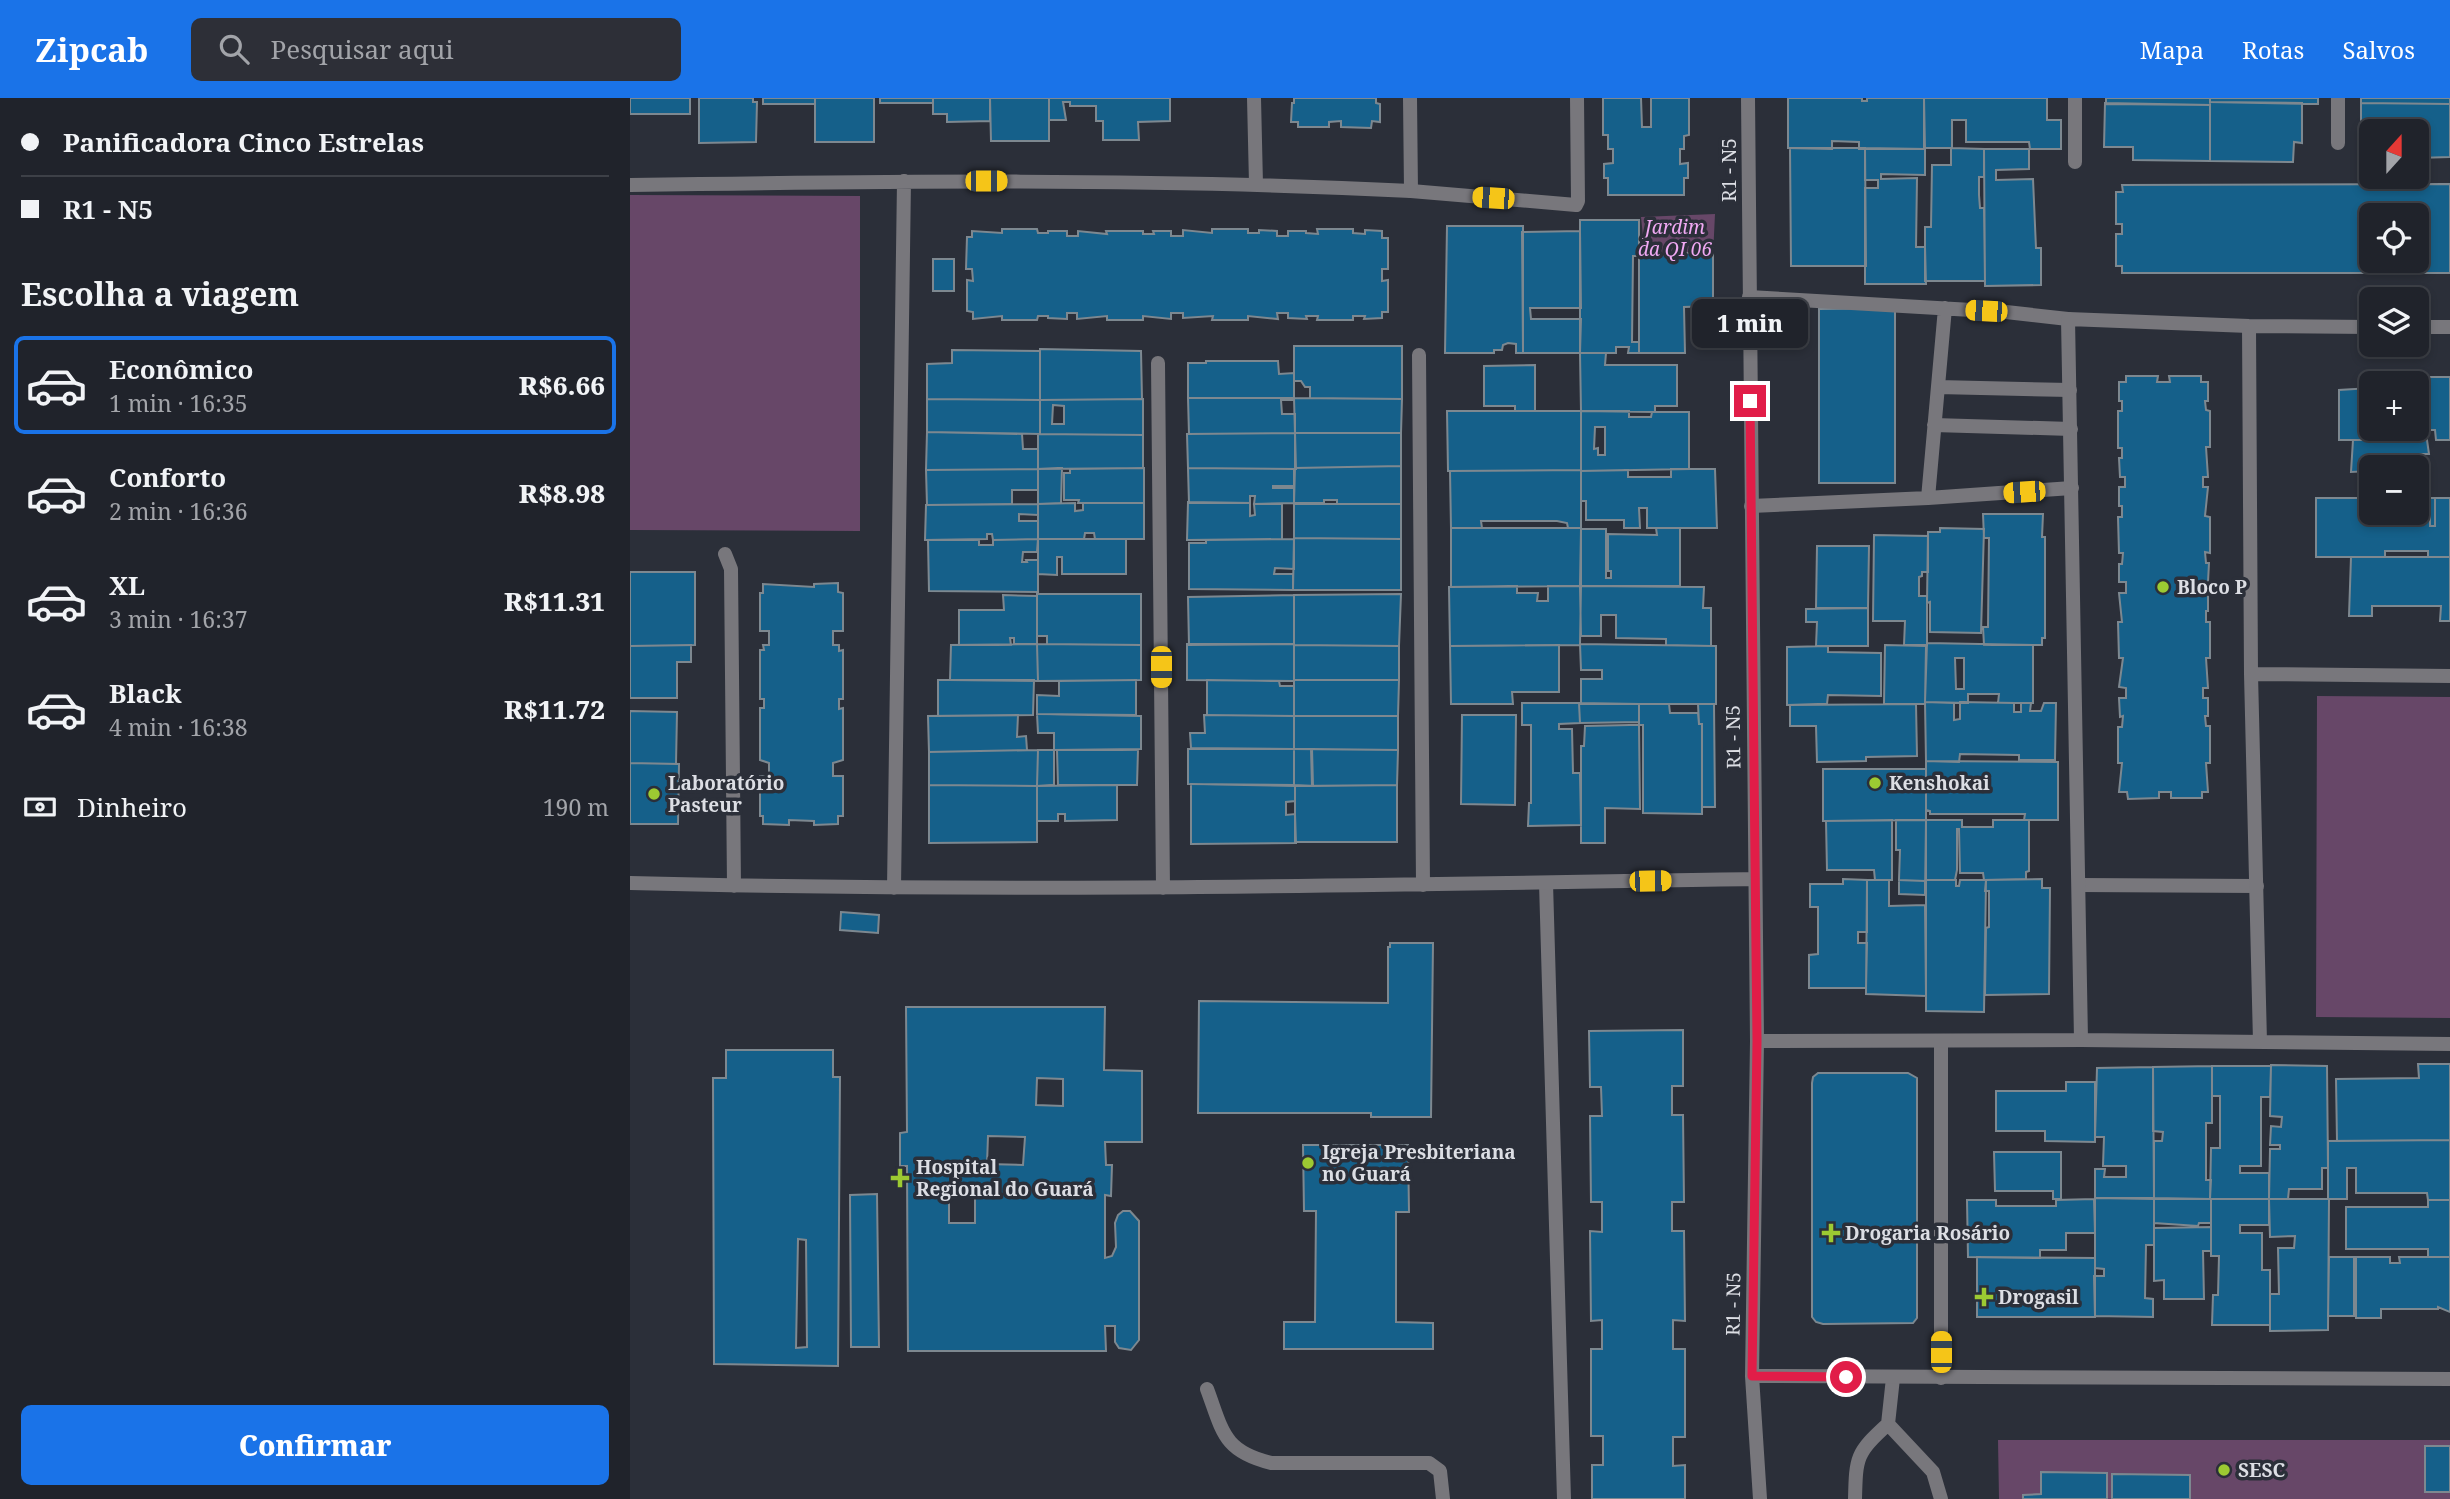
<!DOCTYPE html>
<html lang="pt">
<meta charset="utf-8">
<style>
:root{--surface:#20232b;--page:#2d2f37;--text:#f1f3f6;--muted:#a2a4a9;--line:#3d4047;--accent:#1a73e8}
body{margin:0;font-family:"Noto Serif",serif;background:var(--page);color:var(--text);height:100vh;display:flex;flex-direction:column;font-size:26px;white-space:nowrap}
*{box-sizing:border-box;margin:0}
p{font-size:23px;color:var(--muted)}
.icon{flex:none;width:38px;height:38px;fill:none;stroke:currentColor;stroke-width:2;stroke-linecap:round;stroke-linejoin:round}
.map{position:relative;flex:1;overflow:hidden}
.details{display:flex;flex-direction:column;background:var(--surface);width:630px}
.details>*{flex:none}
.top-card{display:grid;align-content:center;height:154px;padding:0 21px;background:var(--surface)}
.needle{width:46px;rotate:21deg}
.tools{position:absolute;left:1729px;top:21px;display:grid;gap:14px}
.tools a{display:grid;place-items:center;width:70px;height:70px;border-radius:10px;background:var(--surface);box-shadow:0 4px 10px #0003,0 0 0 2px var(--line);font-size:35px}
.end{position:absolute;width:32px;height:32px;margin:-16px;border:9px solid #e11d48;background:#fff;box-shadow:0 0 0 4px #fff}
.from{border-radius:50%}
.bubble{position:absolute;height:49px;border-radius:10px;background:var(--surface);box-shadow:0 4px 10px #0003,0 0 0 2px var(--line);font-size:23px;font-weight:800;line-height:49px;text-align:center}
.car{position:absolute;width:21px;height:42px;margin:-21px -10px;border-radius:9px;box-shadow:0 0 5px 2px #0007;background:linear-gradient(#f5c518 24%,#345 0 40%,#f5c518 0 76%,#345 0 86%,#f5c518 0)}
.top-card b{display:flex;align-items:center;gap:24px;height:66px;font-size:26px}
.top-card b+b{border-top:2px solid var(--line)}
.top-card i{width:18px;height:18px;background:var(--text)}
ul{padding:0;list-style:none}
li{display:flex;align-items:center;gap:21px;height:98px;margin:0 14px 10px;padding:0 7px;border:4px solid transparent;border-radius:10px}
li div{flex:1}
li b{display:block;font-size:26px}
li em{font-style:normal;font-weight:800}
li.current{border-color:var(--accent)}
li>.icon{width:63px;height:63px;stroke-width:1.5}
h2{padding:0 21px;font-size:32px;line-height:84px}
.pay{display:flex;align-items:center;gap:18px;height:77px;padding:0 21px;font-size:26px}
.pay p{margin-inline-start:auto}
.cta{display:flex;gap:14px;margin-top:auto;padding:14px 21px}
.cta a{flex:1;height:80px;border-radius:10px;background:var(--accent);color:#fff;font-size:28px;font-weight:800;line-height:80px;text-align:center}
header{display:flex;align-items:center;gap:42px;box-sizing:border-box;height:98px;padding:0 35px;background:var(--accent);color:#fff}
header strong{font-size:33px}
nav{display:flex;gap:38px;margin-inline-start:auto;font-size:24px}
.search{width:490px;height:63px;background:var(--page);display:flex;align-items:center;gap:18px;box-sizing:border-box;padding:0 24px;border-radius:10px;color:var(--muted);font-size:26px}
main{display:flex;flex:1;min-height:0}
.map>svg:first-child{display:block}
.green{fill:#674768}
.building{fill:#15608a;stroke:#7d8890;stroke-width:2;fill-rule:evenodd}
.lines{fill:none;stroke-linecap:round;stroke-linejoin:round}
.service{stroke:#78777c;stroke-width:14}
.minor{stroke:#78777c;stroke-width:14}
.route{stroke:#e11d48;stroke-width:9}
.poi-dot{fill:#9cca32;stroke:#2b2f39;stroke-width:2.5}
.labels{text-anchor:middle;dominant-baseline:central;stroke-width:7;stroke-linejoin:round;paint-order:stroke}
.street-label{font-size:19px;fill:#dcdee4;stroke:#2b2f39}
.park-label{font-size:19px;font-style:italic;fill:#f0a9f3;stroke:#2b2f39}
.poi-label{font-size:19px;font-weight:bold;fill:#dcdee4;stroke:#2b2f39;text-anchor:start}
</style>
<header>
<strong>Zipcab</strong>
<div class="search"><svg class="icon" aria-label="search" viewBox="0 0 24 24"><circle cx="10" cy="10" r="6"/><path d="M15 15l6 6"/></svg>Pesquisar aqui</div>
<nav><a>Mapa</a><a>Rotas</a><a>Salvos</a></nav>
</header>
<main>
<section class="details">
<div class="top-card">
<b><i class="from"></i>Panificadora Cinco Estrelas</b>
<b><i></i>R1 - N5</b>
</div>
<h2>Escolha a viagem</h2>
<ul>
<li class="current"><svg class="icon" aria-label="car" viewBox="0 0 24 24"><path d="M5 17H2v-5l4-1 3-4h7l3 4 3 1v5h-3M9 17h6M6 11h13"/><circle cx="7" cy="17" r="2"/><circle cx="17" cy="17" r="2"/></svg><div><b>Econômico</b><p>1 min · 16:35</p></div><em>R$6.66</em></li>
<li><svg class="icon" aria-label="car" viewBox="0 0 24 24"><path d="M5 17H2v-5l4-1 3-4h7l3 4 3 1v5h-3M9 17h6M6 11h13"/><circle cx="7" cy="17" r="2"/><circle cx="17" cy="17" r="2"/></svg><div><b>Conforto</b><p>2 min · 16:36</p></div><em>R$8.98</em></li>
<li><svg class="icon" aria-label="car" viewBox="0 0 24 24"><path d="M5 17H2v-5l4-1 3-4h7l3 4 3 1v5h-3M9 17h6M6 11h13"/><circle cx="7" cy="17" r="2"/><circle cx="17" cy="17" r="2"/></svg><div><b>XL</b><p>3 min · 16:37</p></div><em>R$11.31</em></li>
<li><svg class="icon" aria-label="car" viewBox="0 0 24 24"><path d="M5 17H2v-5l4-1 3-4h7l3 4 3 1v5h-3M9 17h6M6 11h13"/><circle cx="7" cy="17" r="2"/><circle cx="17" cy="17" r="2"/></svg><div><b>Black</b><p>4 min · 16:38</p></div><em>R$11.72</em></li>
</ul>
<div class="pay"><svg class="icon" aria-label="cash" viewBox="0 0 24 24"><path d="M3 7h18v10H3z"/><circle cx="12" cy="12" r="2"/></svg>Dinheiro<p>190 m</p></div>
<div class="cta"><a>Confirmar</a></div>
</section>
<div class="map">
<svg width="1820" height="1401" viewBox="0 0 1820 1401">
<rect width="100%" height="100%" fill="#2b2f39"/>
<path class="green" d="M0,97l230,1v335l-230,-1z
M1085,116l-2,42 -67,9 -5,-48z
M1687,598l133,1v321l-134,-1z
M1368,1342h452v59h-451z"/>
<path class="building" d="M0,0h60v16h-60z
M69,0h54v4h4l-1,40 -57,1z
M133,0h52v6h-52z
M185,0h59v44h-59z
M250,0h53v5h-53z
M303,0h57v23l-43,1v-8h-14z
M360,0h59v43h-58z
M419,0h121v23l-32,1 1,18h-36v-19h-7v-15h-26v-4h-7l3,18h-17z
M664,0h82v5l4,1v18l-8,-1 -1,7 -30,-1v-6l-12,1v5h-31v-5h-7l1,-19h2z
M973,0h38l1,29h9v-29h38v37l-5,1v13h-4v15l8,-1v15h-4v17h-76v-17h-4v-14l9,-1v-14h-5v-14h-5z
M1158,0h74v3h5v-3h57l1,51h-66v-7l-27,-1v8l-44,-1z
M1294,0h123v22h14v29h-31l-1,-7h-63v-22h-14v28h-28z
M1476,0h104v7l-104,-1z
M1580,0h108v6l-108,-2z
M1731,0h89v6l-89,-1z
M1580,4l92,1v40l-8,-1 -1,20 -83,-1z
M1475,5l105,2v56l-77,-1v-13h-29z
M1731,5l89,1v53l-33,1v-27h-46v7h-10z
M1160,50h75l1,118h-75z
M1235,50l60,1v26l-44,-1v5l36,-1 -1,69h9l1,37h-61v-96h13v-8h-13z
M1321,50l33,1v28h-5v18l1,13h4l1,73h-60v-54h6l1,-62h19z
M1354,51h45v20l-33,1v10l37,-1 3,69h5v37l-56,1z
M1820,86v89h-328v-7h-6v-32h6v-10h-6v-32h7l-1,-7zM1741,117h46v46h-46z
M950,122h59v36h-6l-1,86h7v11h-11l1,-6h-13v6h-36z
M817,128h76v127h-7v-9l-8,-1 -5,2 -1,5h-8v3h-49z
M372,131h35l1,4h10v-2h19v5h11v-5l29,3 -1,-3h37v3h11l-1,-3h18v5h12v-6l29,3v-4h36v4h11v-3l18,1v5h11v-5h18v2l12,1 -1,-5h36v4l12,1v-4l17,1v7h6v31h-6v12l6,-1v32h-6v6l-18,1 1,-3h-12v4h-36l1,-4h-12l1,3 -19,-1v-5h-11l1,6 -30,-3v4h-36l1,-4 -30,2v-5h-12v6l-28,-3v4h-36v-4l-30,3v-6h-10v6l-19,-1v-2h-10l-1,4h-35v-4l-29,3v-7l-6,-1v-31l6,1 -1,-12h-6l1,-32h5v-6l30,2z
M950,133l1,77h-51l1,11h50l-1,34h-57l-1,-121z
M1053,155h30v53l-29,1 1,46h-46v-99l44,2z
M303,161h21v32h-21z
M1265,210v175h-76v-174z
M664,248h108v53l-92,-1v-11h-5l-4,-6h-7z
M410,251l101,2 1,48 -102,1z
M322,252l88,1v49l-113,-1v-35l25,-1z
M950,255h26l-1,12h72v41h-22v6l-74,-1z
M576,263h72l1,13 15,-1v25h-106v-35h18z
M905,267v46h-20v-5h-31v-40z
M1496,278h32l-1,6h13l-1,-6h32v6h7v19h-3l1,9 4,1v36h-4l2,30h-5v10h5l-3,29 5,1v36l-5,-1 1,11h3l-1,19h-7v11h7v18h-2v11h4v36h-4l2,30h-5v10h5v18h-3l1,10h4v37h-4l2,29h-6v6h-31v-6h-12v6l-31,1 -1,-7h-8l3,-29h-4v-36h4l1,-11 -3,1 -1,-19h7v-10l-7,-1 4,-29h-4l-1,-36h4l-3,-29h7v-11h-7v-18h3l1,-11h-4l-1,-36h4v-11h-3v-19h6v-10h-5l-1,-19h3v-10h-4v-37h4v-10h-3v-19h7z
M1793,279h27v63h-14l-1,-10h-8v10h-88v-50l32,-2v41h46v-40h6z
M558,300h106v2h-13l1,14h13v19l-106,1z
M664,300l108,1 -1,34h-106z
M297,301l113,1v34l-113,-2z
M513,301v36l-103,-1v-34zM423,307l11,1v18h-12z
M817,313h134v59l-133,1z
M951,313h48v6h22l1,-5h37v57l-108,2zM965,329h10v28h-7v-7l-4,1z
M297,334l95,2 1,15h15v20l-112,1z
M665,335l1,36 -108,-1 -1,-34z
M665,335h106v33l-106,2z
M408,336l105,1v33l-105,1z
M1723,342h74l2,14h-20v13h-38l-1,24v-20l-19,1z
M771,368v38h-64v-4h-13v3h-30l1,-35z
M432,370l-1,35 -23,1v-35z
M514,370v35h-66l1,-3h-15v-27h6v-4z
M558,370l106,1v17h-21v2h21v15l-40,1 1,-8h-5v7h-61z
M408,371v21h-26v14l-85,1 -1,-35z
M1041,371h44l2,59h-70v-20h-8l1,20h-16v-8h-38v-19h-5v-30l47,-1v7h43z
M951,372v58h-13l-1,-5 -10,-2h-76l1,7h-31l-1,-57z
M1686,400h55v15h46v-8h13v21h5v-28h15v59h-22v-6h-43v6h-69z
M1797,400h8v28h-5v-21h-2z
M558,404l62,1v13l5,-1 -1,-11h28v35l-95,1z
M445,405v8l8,-1v-7h61v36h-49l-1,-6h-9l-1,6h-46v-35z
M408,406v11l-19,-1v7h19v18l-45,1 -1,-6h-5v5l-62,1 1,-35z
M664,406h107v35l-107,-1z
M1353,416h60l-1,23h3v101h-3v7h-58l-1,-18h5l1,-89h-5z
M821,430h130v58l-130,1z
M1026,430h24v58h-100l1,-57h25v49h5v-7h-3v-37l49,1z
M1310,430l44,1 -3,104 -51,-1v-30l-3,1 1,-71h12z
M1244,437l54,1v36h-6v4l-3,1v19h8v49h-23l1,-24h-32z
M664,440l107,1v51h-108z
M408,441h88v35h-64v-17h-5v18l-19,-1z
M408,441l-1,13h-14l-1,10h5l-1,-2h12v32l-109,-1 -1,-51h51v5h14v-5z
M664,441v30l-19,-1 -1,6h19v16l-104,-1v-46h17v-3z
M1187,448h52l-1,62h-52z
M1721,459h99v64h-10l1,-15h-69v10h-23z
M0,474h65v73l-65,1z
M208,485v9l5,1v38h-10v14h6v6l4,-1v49h-4v10l4,-1v52l-10,3v13h10v40h-5v8l-24,1v-4l-25,-1v5l-26,-1v-8h-3v-40h9v-13l-9,-3v-52h4v-9h-4v-49h4l-1,-5h6v-14h-9v-38h3v-9l51,3v-3z
M887,488v7h21l-1,8h11v-15h33l-1,59 -130,1 -1,-59z
M950,488l124,1 -1,21h8v38l-45,-1v-6l-50,-1v-23h-15v21h-20z
M407,496h104v51l-94,-1v-8h-10z
M771,496l-2,52 -105,-1v-50z
M373,497l34,1v48h-23v-6h-4l1,7h-52v-35h45z
M664,497v49l-105,1 -1,-48z
M1238,510v38h-52l1,-24h-11v-13z
M1297,545l106,2v58h-35l1,-9h-31v9l-43,-1zM1325,560h9v31h-8z
M407,546l1,37 -88,-1 1,-35z
M407,546l104,1v35l-103,1z
M557,546h107v37l-107,-1z
M950,546l136,2v58h-135v-25h21v-9h-21z
M61,547v17h-14v36h-47v-52z
M664,547l105,1v34h-105z
M929,547v47h-47l1,12h-62l-1,-58z
M1255,547l41,1 -1,58h-41z
M1198,548v6l53,1v43l-53,-1 -1,9 -40,1v-58z
M308,582h96l-1,35 -95,1z
M506,582v35l-99,-1v-19l22,1v-15z
M577,582l72,1 1,5h14v30l-87,-1z
M664,582h105l-1,36h-104z
M1295,604l29,1v17l6,-1v-17l54,1v9h7v-9h10l-1,8h11l3,-8h12l-1,57h-36v-5l-59,-1 -1,8 -33,-1z
M892,605h57l1,20 -21,1v5h13l1,44h7l1,52 -53,1 1,-23h2v-78h-9z
M949,605l60,1v18l-59,1z
M1009,606h30l1,9h28l1,11h3v90l-59,-1v-88h-4z
M1068,606h16l1,103h-13v-83h-3z
M1286,606l1,52 -51,1v4l-49,1 -1,-36h-26v-21z
M0,613l47,1 -1,52 -46,-1z
M407,616l104,2v33l-87,1v-17h-16z
M388,617l-1,22 9,-1 1,14 -98,2 -1,-36z
M574,617l90,1v33l-103,-1 -1,-15h15z
M832,617h54l-1,90 -54,-1z
M664,618h104v34l-104,-1z
M1000,627h9l1,84 -35,-1v35h-24v-97h3l1,-20z
M558,651h106v36l-106,-1z
M664,651h17l1,37 -18,-1z
M682,651l86,1 -1,35 -84,1z
M408,652h16v35l-17,1z
M408,652l-1,36 -108,-1v-33z
M427,652h81l-1,35h-79z
M1296,663l132,1v58h-34l1,-6h-95v-3l-4,-1z
M0,665l49,1 -1,60h-48z
M1193,671h103v51l-103,1z
M561,686l104,2v15l-9,1v13l9,-1 1,29 -105,1z
M299,687l108,1v56l-108,1z
M487,687v35l-52,1v-7h-7v7h-21v-35z
M767,687v57h-102v-56z
M1262,722v60h-17l-1,-10h-47l-1,-49z
M1266,722h30l-1,75v-14l-26,-1 1,-30h-4z
M1296,722h36v7h31v-7h36v51l-3,1v7l-42,1 -1,-7h-23l-1,-44h-2v41l-2,10h-29z
M1213,781l24,1v52h-9v11h9l-1,45h-57v-33l9,-1v-47h-8v-23h33z
M1412,781v9h8l-1,106 -64,1 1,-67 3,-1v-36h-4l1,-11z
M1237,782h22v26l36,-1 1,91 -60,-2z
M1269,782l26,1v14l-26,-1z
M1296,782h30v6h3l1,-6h26l-2,132 -58,-1z
M211,814l38,3 -1,18 -38,-3z
M760,845h43l-2,174h-60v-4h-173l1,-112 189,2v-56h2z
M276,909h199l-1,63 38,1v71h-37l1,23h6l-1,31 -6,-1v63l7,-2 4,-9 -1,-24 3,-8 5,-4h7l9,10v119l-8,10 -12,-2 -4,-6v-16h-10l1,25h-198l-1,-185h-7v-33l7,-1zM407,980l26,1v27l-27,-1zM358,1038l37,1 -2,28 -36,-1zM319,1098h26v27h-26z
M1053,932v56h-11v29h11l1,87h-12v29h12l1,90 -12,-1v29h12v88h-12v29l12,-1v34h-93v-34h11v-29h-12v-87h11v-29l-11,1 -1,-90 12,1v-30h-11l-1,-86h12l-1,-29h-11l-1,-56z
M96,952h107v27h7l-2,289 -124,-2 -1,-286h13zM168,1141l8,1 1,107 -11,1z
M1788,966h32v76l-113,1 -1,-62 83,-1z
M1641,967l56,1 1,102h-6v21h-33l-1,10h-19l1,-50h10v-4h-10l1,-19 10,1 1,-10 -12,-1z
M1582,968h59l-1,31h-9v69h-21v7h29v26h-59l1,-51h9v-52h-8z
M1582,968v57h-6v57h5l-1,19 -56,-1v-57h8l1,-9 -10,-1v-64z
M1523,969l1,131h-59v-29h10l-1,8h22v-11h-23l1,-29h-9l2,-69z
M1188,975h90l9,5v240l-4,5 -90,1 -7,-2 -4,-5v-234l1,-6z
M1436,984h29v60l-50,-1v-10h-49v-40h70z
M1820,1042v60h-22l-1,-7h-71v-25h-9v31h-19v-58z
M673,1047h105l1,67h-13v110l37,1v26h-149v-27h31l1,-111h-12z
M1364,1054h67v47h-8v-8h-58z
M247,1096l2,153h-28l-1,-152z
M1465,1100l59,1v46h-8l-1,53 8,1v18l-58,-1 -1,-40h10v-7l-9,-1z
M1464,1101l1,34h-29v17h-26v8l-72,-1 -1,-57h29v6h60v-6z
M1524,1101h57v24h-12l-1,3 -44,-3z
M1581,1101h58v26h-29v8h22v37h8v55h-58l1,-30h5l1,-39h-8z
M1639,1101h60l-1,131 -58,1v-37h9l-1,-46h16l1,-12 -25,1z
M1798,1102h22v57h-22v-8h-82v-42h82z
M1581,1129v24h-8l1,48h-40v-19l-10,1v-53z
M1347,1159l118,1v59h-118z
M1699,1159h25v59h-26z
M1726,1159h34v6h10l-1,-6h51v55l-12,-5v2h-57v9h-25z
M1795,1348h25v46h-25z
M1411,1374l66,1v26h-84v-4l18,-1z
M1482,1376l78,1v24h-78z"/>
<g class="lines">
<path class="service" d="M781,93l165,14 2,-4 -1,-103
M1119,199l257,15 62,7
M1315,210l-17,190 144,-10
M1308,289l132,3
M1304,327l137,4
M1121,408l177,-8
M916,785l18,616
M1450,787l177,1
M1263,1280l-5,46 45,48 8,27
M1311,1280v-337
M577,1291c16,43 16,62 64,74h158l11,8 3,28
M1225,1401c1,-42 1,-46 33,-75"/>
<path class="minor" d="M624,0l2,86
M1118,0l9,943 -5,335
M1708,0v45
M1445,64v-64
M0,87c261,-4 521,-7 781,6l-1,-93
M1619,228l2,348 9,368
M1787,229h33
M789,257l4,530
M528,265l5,525
M95,456l6,15 3,317
M1621,576l199,2
M0,785c375,10 749,2 1124,-4
M264,790l10,-707
M1451,942l-13,-721 181,7 122,1
M1127,943l324,-1 369,4
M1130,1401l-8,-123 698,3"/>
</g>
<g class="lines">
<path class="route" d="M1120,303l7,640 -5,335 94,1"/>
</g>
<g class="poi-dot">
<circle cx="1533" cy="489" r="7"/>
<circle cx="1245" cy="685" r="7"/>
<circle cx="24" cy="696" r="7"/>
<circle cx="678" cy="1065" r="7"/>
<path d="M266.5 1069.5h7v7h7v7h-7v7h-7v-7h-7v-7h7z"/>
<path d="M1197.5 1124.5h7v7h7v7h-7v7h-7v-7h-7v-7h7z"/>
<path d="M1350.5 1188.5h7v7h7v7h-7v7h-7v-7h-7v-7h7z"/>
<circle cx="1594" cy="1372" r="7"/>
</g>
<g class="labels">
<g class="street-label">
<text transform="translate(1099 72) rotate(-90)">R1 - N5</text>
<text transform="translate(1103 639) rotate(-91)">R1 - N5</text>
<text transform="translate(1103 1206) rotate(-89)">R1 - N5</text>
</g>
<g class="park-label">
<text x="1045" y="129">Jardim<tspan x="1045" dy="22">da QI 06</tspan></text>
</g>
<g class="poi-label">
<text x="1547" y="489">Bloco P</text>
<text x="38" y="685">Laboratório<tspan x="38" dy="22">Pasteur</tspan></text>
<text x="1259" y="685">Kenshokai</text>
<text x="692" y="1054">Igreja Presbiteriana<tspan x="692" dy="22">no Guará</tspan></text>
<text x="286" y="1069">Hospital<tspan x="286" dy="22">Regional do Guará</tspan></text>
<text x="1215" y="1135">Drogaria Rosário</text>
<text x="1368" y="1199">Drogasil</text>
<text x="1608" y="1372">SESC</text>
</g>
</g>
</svg>
<div class="tools">
<a><svg class="needle" viewBox="-14 -14 28 28"><path d="M0-13l5 13h-10z" fill="#e53935"/><path d="M0 13l5-13h-10z" fill="#a2a4a9"/></svg></a>
<a><svg class="icon" aria-label="locate" viewBox="0 0 24 24"><circle cx="12" cy="12" r="6"/><path d="M12 2v4M12 18v4M2 12h4M18 12h4"/></svg></a>
<a><svg class="icon" aria-label="layers" viewBox="0 0 24 24"><path d="M12 4l9 5-9 5-9-5zM3 14l9 5 9-5"/></svg></a>
<a>+</a>
<a>−</a>
</div>
<i class="end from" style="left:1216px;top:1279px"></i>
<i class="end" style="left:1120px;top:303px"></i>
<div class="bubble" style="left:1062px;top:201px;width:116px">1 min</div>
<i class="car" style="left:356px;top:83px;rotate:90deg"></i>
<i class="car" style="left:863px;top:100px;rotate:274deg"></i>
<i class="car" style="left:1356px;top:213px;rotate:273deg"></i>
<i class="car" style="left:1394px;top:394px;rotate:266deg"></i>
<i class="car" style="left:531px;top:569px;rotate:180deg"></i>
<i class="car" style="left:1020px;top:783px;rotate:89deg"></i>
<i class="car" style="left:1311px;top:1254px;rotate:0deg"></i>
</div>
</main>
